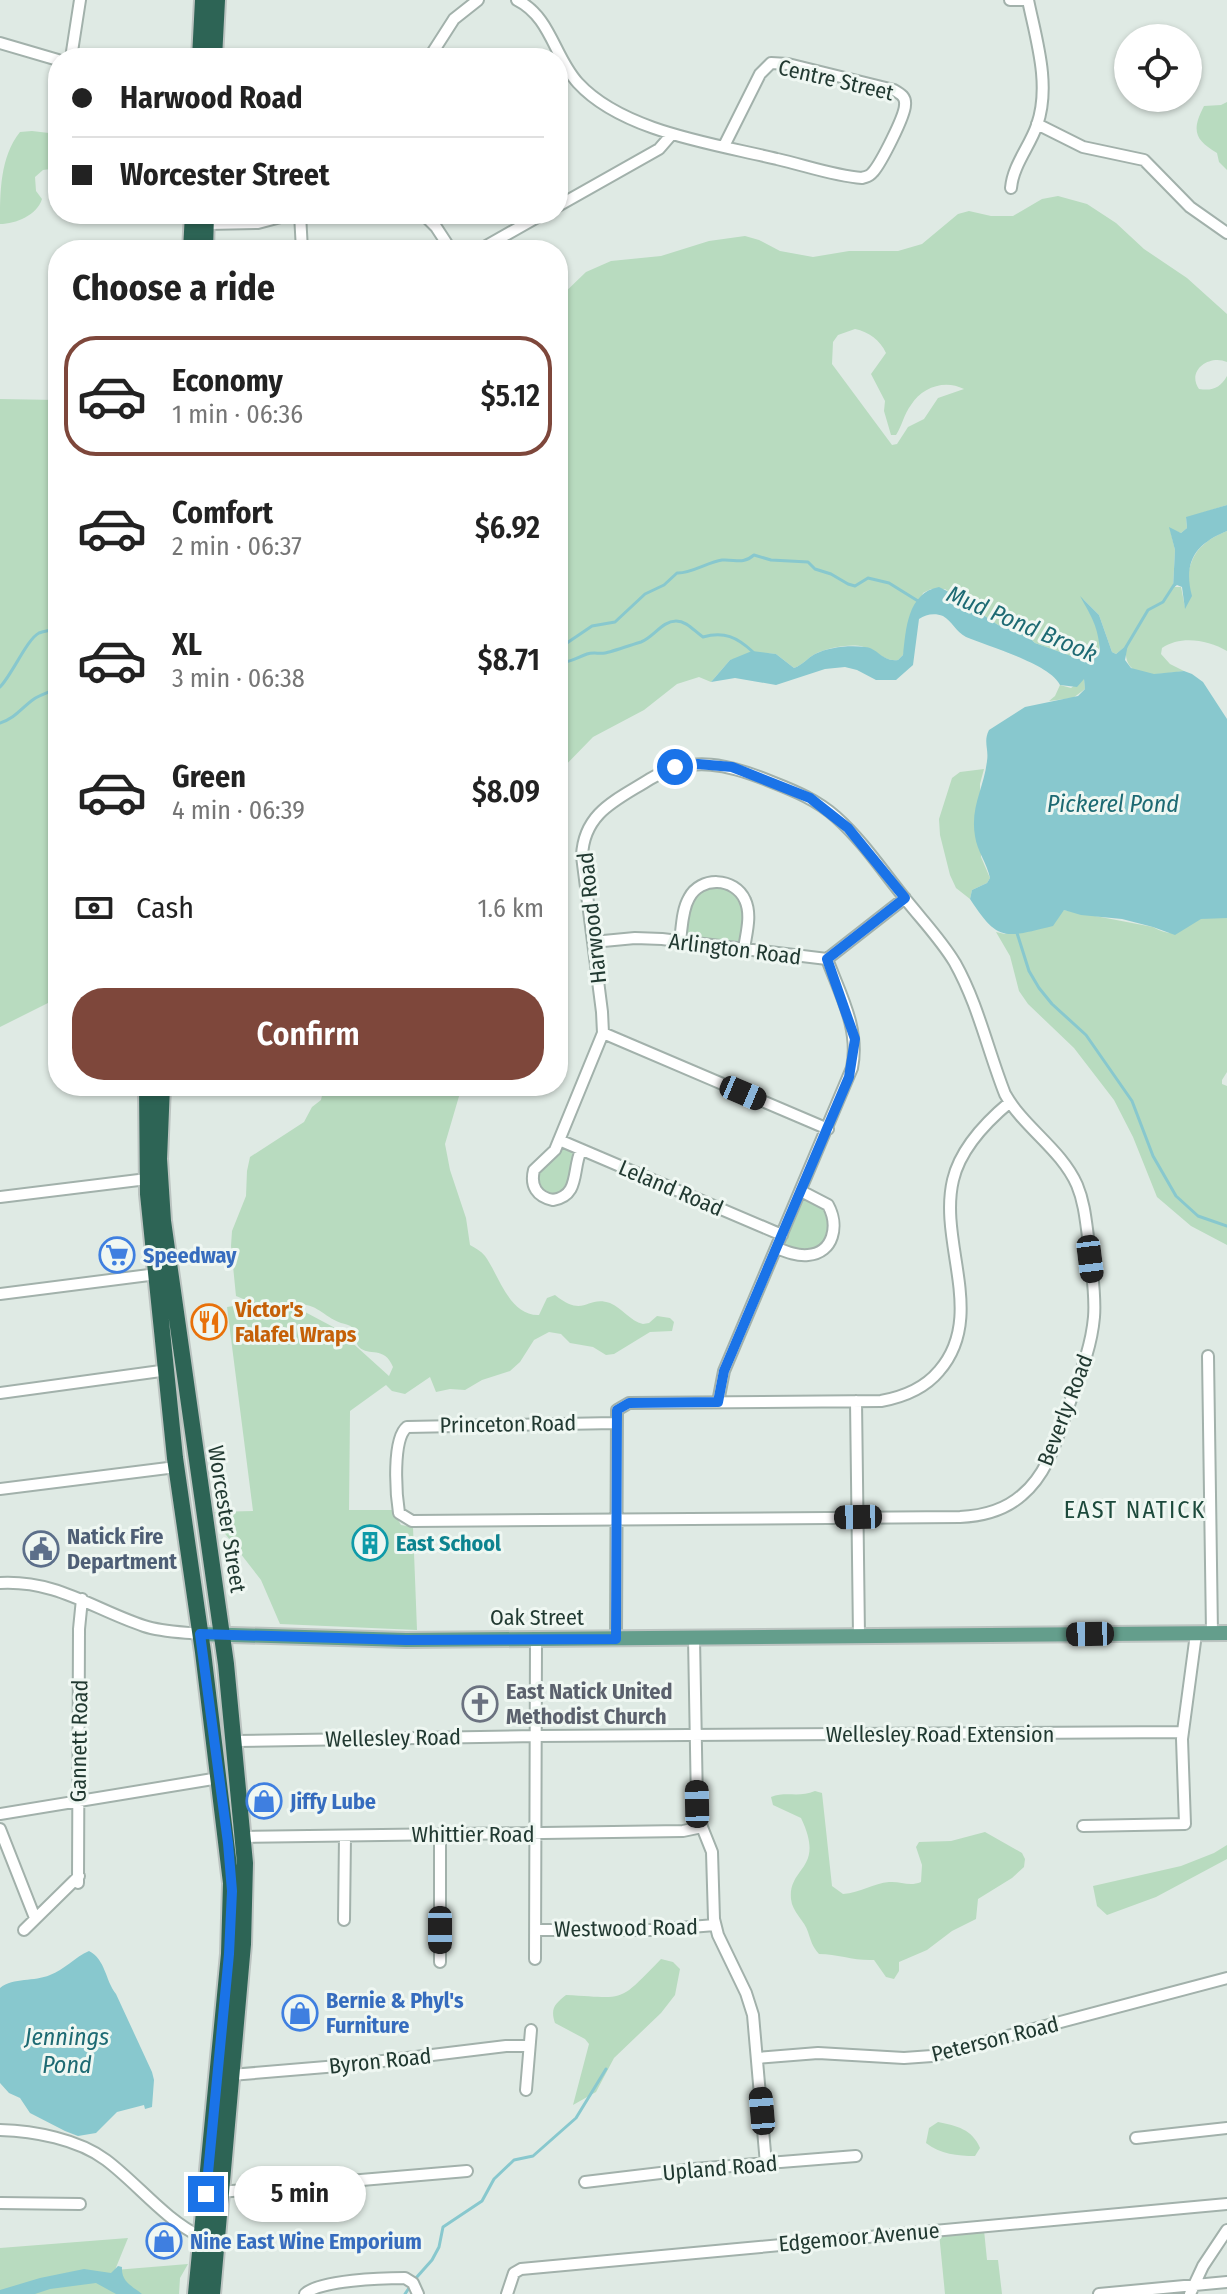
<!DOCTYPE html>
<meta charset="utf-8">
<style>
:root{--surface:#fff;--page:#f2f2f2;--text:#222;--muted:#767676;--line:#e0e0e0;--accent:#7e473b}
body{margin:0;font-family:"Fira Sans Condensed",sans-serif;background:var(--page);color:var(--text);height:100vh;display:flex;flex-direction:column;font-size:30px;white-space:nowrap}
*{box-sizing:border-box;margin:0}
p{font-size:26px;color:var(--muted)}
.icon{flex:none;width:44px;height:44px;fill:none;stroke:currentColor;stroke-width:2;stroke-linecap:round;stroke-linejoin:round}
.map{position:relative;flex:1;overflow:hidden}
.sheet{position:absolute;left:48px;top:240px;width:520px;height:856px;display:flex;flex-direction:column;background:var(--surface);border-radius:32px;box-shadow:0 2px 6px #0004}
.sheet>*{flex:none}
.hud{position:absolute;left:48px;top:48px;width:520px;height:176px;border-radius:32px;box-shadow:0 2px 6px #0004;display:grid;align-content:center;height:176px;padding:0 24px;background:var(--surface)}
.tools{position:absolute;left:1114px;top:24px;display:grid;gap:16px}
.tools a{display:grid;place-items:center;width:88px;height:88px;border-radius:50%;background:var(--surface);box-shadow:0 2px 6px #0004;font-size:40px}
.end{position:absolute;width:36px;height:36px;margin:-18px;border:10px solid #1a73e8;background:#fff;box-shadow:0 0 0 4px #fff}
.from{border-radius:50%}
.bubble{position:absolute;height:56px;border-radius:28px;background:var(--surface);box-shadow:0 2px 6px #0004;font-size:26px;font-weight:600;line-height:56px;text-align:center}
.car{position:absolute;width:24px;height:48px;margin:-24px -12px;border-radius:10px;box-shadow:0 0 6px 2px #0007;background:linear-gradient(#222 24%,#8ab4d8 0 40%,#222 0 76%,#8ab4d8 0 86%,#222 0)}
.hud b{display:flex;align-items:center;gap:28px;height:76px;font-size:30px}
.hud b+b{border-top:2px solid var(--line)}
.hud i{width:20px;height:20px;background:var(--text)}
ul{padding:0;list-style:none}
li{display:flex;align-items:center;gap:24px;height:120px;margin:0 16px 12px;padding:0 8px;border:4px solid transparent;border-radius:32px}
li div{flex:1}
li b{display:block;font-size:30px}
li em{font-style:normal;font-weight:600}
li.selected{border-color:var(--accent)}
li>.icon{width:72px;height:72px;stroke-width:1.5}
h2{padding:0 24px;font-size:36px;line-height:96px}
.pay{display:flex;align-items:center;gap:20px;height:88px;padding:0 24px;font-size:30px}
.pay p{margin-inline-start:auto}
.primary-button{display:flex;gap:16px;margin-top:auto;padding:16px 24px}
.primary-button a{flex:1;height:92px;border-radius:32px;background:var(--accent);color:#fff;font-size:32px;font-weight:600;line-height:92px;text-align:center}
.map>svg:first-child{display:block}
.green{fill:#b8dbbf;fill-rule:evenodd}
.water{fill:#88c8ce}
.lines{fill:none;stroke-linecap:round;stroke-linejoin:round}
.stream{stroke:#88c8ce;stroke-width:3}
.minor-casing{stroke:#a2b1ab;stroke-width:14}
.major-casing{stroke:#bcc4c1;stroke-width:18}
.highway-casing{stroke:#bcc4c1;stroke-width:20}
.minor{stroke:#fff;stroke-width:10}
.major{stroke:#649e8c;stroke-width:14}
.highway{stroke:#2d6455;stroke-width:16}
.route{stroke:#1a73e8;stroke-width:10}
.labels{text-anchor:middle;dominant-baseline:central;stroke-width:6;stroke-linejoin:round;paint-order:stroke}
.street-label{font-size:22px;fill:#213931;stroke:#eff7f2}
.shop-label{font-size:22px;font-weight:bold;fill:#366cbe;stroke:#eff7f2;text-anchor:start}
.food-label{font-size:22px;font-weight:bold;fill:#c56008;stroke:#eff7f2;text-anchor:start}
.service-label{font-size:22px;font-weight:bold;fill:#4e5e75;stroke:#eff7f2;text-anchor:start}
.culture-label{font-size:22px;font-weight:bold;fill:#0d838f;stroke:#eff7f2;text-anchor:start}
.worship-label{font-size:22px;font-weight:bold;fill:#5b616d;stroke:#eff7f2;text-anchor:start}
.water-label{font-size:24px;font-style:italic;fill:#1d6a73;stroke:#eff7f2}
.neighbourhood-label{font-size:24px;letter-spacing:2px;fill:#1d4a3c;stroke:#eff7f2}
</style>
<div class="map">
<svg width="1227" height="2294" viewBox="0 0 1227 2294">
<rect width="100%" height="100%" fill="#dfeae4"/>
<path class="green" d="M1227,102v68l-8,-8 -2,-9c-22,-13 -26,-22 -13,-47l17,-1z
M32,131l17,2 9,9v26l-15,2 -8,7 1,14 6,8c-5,16 -26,25 -42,25 0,-32 0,-67 20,-92z
M1058,196l29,8 29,19 28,26 43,29 40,36v48c-17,-8 -41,8 -28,27 14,2 21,-1 28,-13v129l-41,13 1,10 -6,5 -11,-4 5,21 -2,37h8l4,20c3,-39 2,-60 42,-76v120c-19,-11 -46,-16 -65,-3l-1,6 9,10 14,7c-25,3 -62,12 -58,-25l-10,8 -4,-2 -13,-37 -16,-16c8,19 27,43 9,62h-7l-50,-18 -10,-9 -27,-9 -22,-15 -7,-8 -10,-3 -14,-10h-14l-8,4 -20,62 -5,5c-15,2 -20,-10 -34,-13 -13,-4 -37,1 -49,7 -8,4 -12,11 -21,14l-18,-14 -11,-1 -35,7 -19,22 -12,-5 -22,7 -33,26 -51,27 -35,36v-474l28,-27 25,-11 50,-5 48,-15 36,-5 14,4 21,11 33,6 36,-6h49l24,-7 36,-30 11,-3 22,5h22l29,-17zM855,329c14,3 25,11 31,24l-15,21 14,27 -1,10 7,24h5c6,-9 8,-21 15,-30 11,-18 34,-26 53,-16l-26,9 -14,21 -16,8 -11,17 -5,1 -60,-81 1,-22 5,-7z
M0,399l58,1v598l-58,29z
M1084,678l1,11 -12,9 -24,3 6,-5 5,-11 11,3z
M984,769l-4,15 1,73 9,21 -3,5 -15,7 -2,9 -14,-11 -6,-13 -10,-40 -1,-16 13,-41 8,-6z
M717,882l28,17 -1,50 -64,-8 8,-42z
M1064,910l89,17c26,14 25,-1 47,-8 9,-2 18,-1 27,-1v154l-5,8v4l5,2v159l-36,-19 -34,-29 -24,-60 -19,-37 -40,-52 -46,-44 -9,-13 -9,-35 -14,-24 9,2z
M324,1086h138l-17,58 5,26 16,48 4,27c5,3 11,6 15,11 14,19 24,60 54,59l8,-17 8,-3c30,24 31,0 55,8 12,5 20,18 33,21l6,-1 8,-7 13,2 4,4 -2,9 -22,1 -36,22 -8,1 -13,-8 -23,-4 -9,-9 -12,-2 -15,8 -14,22 -10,9 -28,9 -17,10 -15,-1 -14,3 -6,-15 -25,17 -13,-3 -6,-6 -36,26 -1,99h43l9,15 12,2 4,103 -137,-6 -19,-44 -38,-49 -9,-19 39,-1 -26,-204 26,-4 -17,-7 -5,-50 1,-15 14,-35 1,-25 3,-14 54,-35 8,-15 9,-7zM290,1304c28,-2 30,11 51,19 4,1 9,2 12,5 3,5 2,15 6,19 10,10 25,-2 34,20l-4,9 -52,-47z
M559,1140l22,10 -6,30 -22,20 -21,-20z
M801,1191l22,10 12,24 -17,28 -41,-5z
M815,1791l7,2 10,93 11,8c17,-1 31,-11 46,-12 12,-1 20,5 32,0l1,-17 -6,-18 3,-5 32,-1 34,-9 37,21 3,6 -1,8 -12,11 -34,21 -2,20 -24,12 -25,19 -28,12v9l-5,8 -8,-2 -12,-17c-20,1 -36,-6 -55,-6 -7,-8 -8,-13 -11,-22 -3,-11 -16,-20 -17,-33 -3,-33 35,-29 10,-81l-28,-13 -2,-8c15,-6 28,1 44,-6z
M1227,1845v14l-71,38 -49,18 -10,-9 -4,-20 88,-20 33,-13z
M661,1959l12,3 7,7 -5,26 -14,18 -47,45 -18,34 -23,13 16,-61 -4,-5 -30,-16c-5,-15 0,-19 11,-28 61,3 51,9 95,-36z
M938,2122c19,4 34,7 42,26l-5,8c-17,0 -35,-2 -49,-13l3,-15z
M984,2230l3,30h11l4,34h-57l-6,-61z
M128,2238l-13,32 73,-6 -8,14 -1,16h-179v-46z"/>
<path class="water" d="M1227,505v26c-32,13 -44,31 -35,65l-7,13 -3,-22 -5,-2 -4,3 2,-38 -6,-23 12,6 6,-5 -1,-11z
M939,587l30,15 7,8 22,15 27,9 10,9 50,18h7l8,-10c-2,-25 -8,-33 -20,-55l19,19 13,37 4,2 12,-10 -3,16 6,8 23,6 30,-3 8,3 11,8 24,37v199l-26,1 -26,16 -22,-8 -31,-8 -41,-4 -17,-5 -11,16c-49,12 -55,16 -83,-27l2,-9 15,-7 3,-5c-3,-15 -13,-27 -15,-42 -5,-29 9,-48 12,-75 2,-12 -4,-19 2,-31l36,-23 53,-11 7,-7 -1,-10 -7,8 -17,-2c-9,-21 -73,-39 -94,-48 -10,-5 -14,-16 -23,-21 -8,-3 -17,-2 -24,3l-6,46 -17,15h-20l-19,-10 -12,-3 -20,2 -49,16 -41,-7 -24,4 19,-22 22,-9 24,3 18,14c9,-3 13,-10 21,-14 14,-7 34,-9 50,-7 13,1 17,15 33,13l5,-5c3,-25 4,-62 36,-68z
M89,1951c17,9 16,29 27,43l36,78 2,8 -2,27 -7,2 -1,-4 -27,7 -21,21 -18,3 -13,-5 -35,-18 -10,-15 -11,-5 -9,-10v-95c14,-11 34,-6 50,-13 14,-5 25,-18 39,-24z
M118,2266l4,1c-1,15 10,19 20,27h-26l-20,-11 -46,6 -15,5h-35v-4l40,-12 44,-9 27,4z"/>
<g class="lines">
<path class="stream" d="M1126,647l22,-37 15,-8 11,-17
M558,649l34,-23 23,-4 30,-28 19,-9 13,-12c13,1 31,-11 45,-13 14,-1 20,5 32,-5l17,5 37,2 7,7 16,5 17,10 7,2 13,-8 21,5 29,18
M558,663c12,0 18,-5 29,-9 6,-2 12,0 18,-1 6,-1 29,-9 36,-11 13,-5 21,-21 35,-21 11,0 18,10 27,16 21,-6 34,0 50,15
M0,687c12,-12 27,-48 39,-54 5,-2 13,-3 19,-3
M0,723c16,-5 21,-15 34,-24 7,-5 16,-6 24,-12
M1017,933l12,38 10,17 13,16 34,31 46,66 21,55 23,40 22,20 29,10
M416,2278l16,-18 7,-13 4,-20 39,-26 12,-22 20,-19 19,-4 43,-38 30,-49
M405,2294l4,-6"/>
<defs>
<path id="minor" d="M517,0c34,17 37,57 61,83 45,49 138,61 199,76 27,6 57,17 85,19 6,-2 7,-1 11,-6 8,-9 32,-56 32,-67 1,-8 -4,-11 -11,-15l-106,-26 -17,-1 -11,11 -36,72
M1010,0h18
M0,43l58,17
M71,58l9,-58
M429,58l25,-39 24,-19
M1037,124l46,23 61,13 46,47 37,26
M1011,188c2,-23 19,-42 26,-63 14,-40 -1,-86 -9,-125
M558,206l101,-57 13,-15
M300,214l2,36
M423,214l13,13 15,23
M206,224l52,-1 34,-9
M479,250l64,-36
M680,941c2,-14 2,-31 9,-43 11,-22 46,-21 56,2 7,15 1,34 -1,49
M593,942l42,-4 27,1 165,20 78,-61
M603,1033l225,96
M559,1140l223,95
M581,1150c-9,20 -1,46 -28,50 -16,-3 -23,-14 -19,-30l21,-20 48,-117 -1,-21 -20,-156c2,-44 35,-56 68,-77 41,-25 81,-14 122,3 23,9 45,18 64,35 27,24 48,56 71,84 16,20 35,40 48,62 23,41 33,88 50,131 19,34 56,55 72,91 8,19 9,39 12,59 2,24 7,49 5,73 -3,35 -18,67 -29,99 -10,29 -19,59 -43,79 -18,16 -39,21 -62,22l-548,4 -13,-8c-3,-19 -7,-74 8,-86l208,-4
M0,1197l147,-18
M777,1248c10,4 20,8 31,7 26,-2 31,-30 20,-50l-27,-14
M0,1294l157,-20
M1208,1356l4,277
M0,1393l168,-23
M856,1401l3,235
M718,1402l6,-31 128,-303c8,-39 -12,-74 -25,-109
M0,1489l176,-22
M0,1583c57,-3 93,26 144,43 18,6 38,6 56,8
M694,1638l3,166 5,23 10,25 2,67 4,16 28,58 7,22 13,149
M616,1639l1,-229 12,-7 252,-2c22,-4 43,-12 58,-30 48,-55 -1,-128 14,-191 7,-30 33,-58 57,-78
M235,1741l302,-5 646,-4
M0,1814l219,-36
M1083,1826l102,-2 -3,-85 14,-105
M0,1829l35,89
M243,1837l440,-6 19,-4
M78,1883l1,-254 3,-30
M344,1920l1,-84
M24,1930l55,-54
M537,1930h117l61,-5
M535,1959l1,-320
M440,1962v-128
M757,2058l61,-5 86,5 28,-2 295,-78
M231,2075l119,-10 156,-19h22
M526,2090l5,-60
M0,2130c34,1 78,9 106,30 32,24 58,59 95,77
M1136,2138l91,-10
M585,2182l109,-13 162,-13
M220,2192l247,-21
M0,2203l80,1
M305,2294c15,-14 78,-16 100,-16l8,5 5,11
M507,2294l7,-21 7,-4 706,-65
M1099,2294l128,-12
M1190,2294l13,-28 24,-36"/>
<path id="major" d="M200,1634l206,6 821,-7"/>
<path id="highway" d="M200,58l3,-58
M214,58l3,-58
M191,250l2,-36
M205,250l1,-36
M147,1086l1,108 27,264 28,194 28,231 -2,71 -33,340
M162,1086l-3,73 4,62 63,443 19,199 -2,81 -31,350"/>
</defs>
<use href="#minor" class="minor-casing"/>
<use href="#major" class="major-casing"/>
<use href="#highway" class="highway-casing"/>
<use href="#minor" class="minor"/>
<use href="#major" class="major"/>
<use href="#highway" class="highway"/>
</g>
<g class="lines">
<path class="route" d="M206,2194l23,-240 3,-63 -4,-48 -28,-209 206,6 210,-1 1,-229 12,-7 89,-1 6,-31 125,-294 6,-38 -28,-80 78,-61 -57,-70 -38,-30 -78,-31 -34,-3 -23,3"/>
</g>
<defs>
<symbol id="supermarket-ring" viewBox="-11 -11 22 22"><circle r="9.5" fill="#eff7f2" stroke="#3f7fe0" stroke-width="1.5"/><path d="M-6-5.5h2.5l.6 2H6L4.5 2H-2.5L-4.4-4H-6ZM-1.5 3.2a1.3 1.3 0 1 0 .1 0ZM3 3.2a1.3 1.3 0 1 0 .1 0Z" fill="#3f7fe0"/></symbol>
<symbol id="restaurant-ring" viewBox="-11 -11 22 22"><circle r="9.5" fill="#eff7f2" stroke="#e8710a" stroke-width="1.5"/><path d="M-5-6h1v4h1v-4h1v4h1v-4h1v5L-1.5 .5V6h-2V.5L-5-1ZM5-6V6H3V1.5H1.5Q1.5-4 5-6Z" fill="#e8710a"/></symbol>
<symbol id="building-ring" viewBox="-11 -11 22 22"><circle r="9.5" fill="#eff7f2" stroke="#0f9aa8" stroke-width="1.5"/><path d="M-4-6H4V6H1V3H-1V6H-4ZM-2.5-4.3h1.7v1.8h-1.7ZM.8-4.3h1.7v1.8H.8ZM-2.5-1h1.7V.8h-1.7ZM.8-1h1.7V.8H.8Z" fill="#0f9aa8"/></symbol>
<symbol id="civic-ring" viewBox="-11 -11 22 22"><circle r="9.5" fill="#eff7f2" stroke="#5c6f8a" stroke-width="1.5"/><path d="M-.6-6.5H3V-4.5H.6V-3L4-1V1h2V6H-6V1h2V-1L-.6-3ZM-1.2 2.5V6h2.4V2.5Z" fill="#5c6f8a"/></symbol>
<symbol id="church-ring" viewBox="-11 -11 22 22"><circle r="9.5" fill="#eff7f2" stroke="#6b7280" stroke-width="1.5"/><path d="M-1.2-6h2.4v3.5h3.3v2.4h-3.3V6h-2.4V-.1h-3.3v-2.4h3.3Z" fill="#6b7280"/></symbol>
<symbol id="shop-ring" viewBox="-11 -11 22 22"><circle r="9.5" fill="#eff7f2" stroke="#3f7fe0" stroke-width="1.5"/><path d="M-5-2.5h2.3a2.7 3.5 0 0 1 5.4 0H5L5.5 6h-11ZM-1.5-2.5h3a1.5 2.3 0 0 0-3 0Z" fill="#3f7fe0"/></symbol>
</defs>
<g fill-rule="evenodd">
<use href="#supermarket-ring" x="97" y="1235" width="40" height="40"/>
<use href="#restaurant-ring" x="189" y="1302" width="40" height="40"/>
<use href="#building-ring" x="350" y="1523" width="40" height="40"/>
<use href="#civic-ring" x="21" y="1529" width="40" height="40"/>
<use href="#church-ring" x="460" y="1684" width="40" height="40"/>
<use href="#shop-ring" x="244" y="1781" width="40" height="40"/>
<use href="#shop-ring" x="280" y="1993" width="40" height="40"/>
<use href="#shop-ring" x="144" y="2221" width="40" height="40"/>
</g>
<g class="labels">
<g class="street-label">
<text transform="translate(836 80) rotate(13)">Centre Street</text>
<text transform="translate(592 918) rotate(-96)">Harwood Road</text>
<text transform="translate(735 949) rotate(7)">Arlington Road</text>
<text transform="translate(671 1188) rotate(23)">Leland Road</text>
<text transform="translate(1065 1410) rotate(-69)">Beverly Road</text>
<text transform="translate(508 1424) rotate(-1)">Princeton Road</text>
<text transform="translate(227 1519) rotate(81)">Worcester Street</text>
<text x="537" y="1617">Oak Street</text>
<text x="940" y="1734">Wellesley Road Extension</text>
<text transform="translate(393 1738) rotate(-1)">Wellesley Road</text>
<text transform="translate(79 1741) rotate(-89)">Gannett Road</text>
<text x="473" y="1834">Whittier Road</text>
<text transform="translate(626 1928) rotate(-1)">Westwood Road</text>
<text transform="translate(995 2039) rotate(-14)">Peterson Road</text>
<text transform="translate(380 2061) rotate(-6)">Byron Road</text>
<text transform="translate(720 2168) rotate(-5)">Upland Road</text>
<text transform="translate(859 2237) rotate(-5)">Edgemoor Avenue</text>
</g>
<g class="shop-label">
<text x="143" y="1255">Speedway</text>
<text x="290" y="1801">Jiffy Lube</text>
<text x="326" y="2000">Bernie &amp; Phyl's<tspan x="326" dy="25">Furniture</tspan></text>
<text x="190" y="2241">Nine East Wine Emporium</text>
</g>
<g class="food-label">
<text x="235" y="1309">Victor's<tspan x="235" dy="25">Falafel Wraps</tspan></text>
</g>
<g class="service-label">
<text x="67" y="1536">Natick Fire<tspan x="67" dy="25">Department</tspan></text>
</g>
<g class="culture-label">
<text x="396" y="1543">East School</text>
</g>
<g class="worship-label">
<text x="506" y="1691">East Natick United<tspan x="506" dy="25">Methodist Church</tspan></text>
</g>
<g class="water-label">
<text transform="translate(1022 624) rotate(23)">Mud Pond Brook</text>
<text x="1113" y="804">Pickerel Pond</text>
<text x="67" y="2037">Jennings<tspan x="67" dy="28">Pond</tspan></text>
</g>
<g class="neighbourhood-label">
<text x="1135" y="1510">EAST NATICK</text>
</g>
</g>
</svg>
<div class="tools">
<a><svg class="icon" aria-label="locate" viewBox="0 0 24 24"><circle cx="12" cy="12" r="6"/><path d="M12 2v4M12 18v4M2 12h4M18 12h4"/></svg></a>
</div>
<i class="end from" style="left:675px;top:767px"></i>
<i class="end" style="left:206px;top:2194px"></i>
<div class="bubble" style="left:234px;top:2166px;width:132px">5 min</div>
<i class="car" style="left:743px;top:1093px;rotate:113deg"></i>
<i class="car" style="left:1090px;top:1259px;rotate:173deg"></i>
<i class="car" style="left:858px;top:1517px;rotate:269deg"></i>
<i class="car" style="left:1090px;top:1634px;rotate:269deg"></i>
<i class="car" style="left:697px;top:1804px;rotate:359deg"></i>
<i class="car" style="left:440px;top:1930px;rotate:180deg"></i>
<i class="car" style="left:762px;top:2111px;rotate:355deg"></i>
<div class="hud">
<b><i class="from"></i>Harwood Road</b>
<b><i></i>Worcester Street</b>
</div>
<section class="sheet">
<h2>Choose a ride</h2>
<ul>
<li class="selected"><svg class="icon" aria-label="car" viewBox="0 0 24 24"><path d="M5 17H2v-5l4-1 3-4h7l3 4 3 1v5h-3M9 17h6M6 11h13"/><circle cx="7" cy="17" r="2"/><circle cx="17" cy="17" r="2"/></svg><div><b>Economy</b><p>1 min · 06:36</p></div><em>$5.12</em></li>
<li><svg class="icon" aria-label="car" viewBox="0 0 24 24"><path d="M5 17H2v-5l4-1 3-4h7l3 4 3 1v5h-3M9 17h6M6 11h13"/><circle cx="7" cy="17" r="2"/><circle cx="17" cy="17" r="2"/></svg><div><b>Comfort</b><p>2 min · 06:37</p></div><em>$6.92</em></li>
<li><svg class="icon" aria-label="car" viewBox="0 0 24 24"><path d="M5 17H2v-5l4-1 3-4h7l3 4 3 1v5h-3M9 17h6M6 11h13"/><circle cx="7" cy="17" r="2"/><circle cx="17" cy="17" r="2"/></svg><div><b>XL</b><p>3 min · 06:38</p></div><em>$8.71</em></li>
<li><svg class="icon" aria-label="car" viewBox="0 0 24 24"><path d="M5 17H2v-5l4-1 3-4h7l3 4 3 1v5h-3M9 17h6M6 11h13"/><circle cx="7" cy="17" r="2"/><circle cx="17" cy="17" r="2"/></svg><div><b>Green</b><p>4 min · 06:39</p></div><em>$8.09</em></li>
</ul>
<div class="pay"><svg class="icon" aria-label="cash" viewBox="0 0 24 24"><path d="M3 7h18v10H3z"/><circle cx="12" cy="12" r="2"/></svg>Cash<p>1.6 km</p></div>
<div class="primary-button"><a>Confirm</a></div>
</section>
</div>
